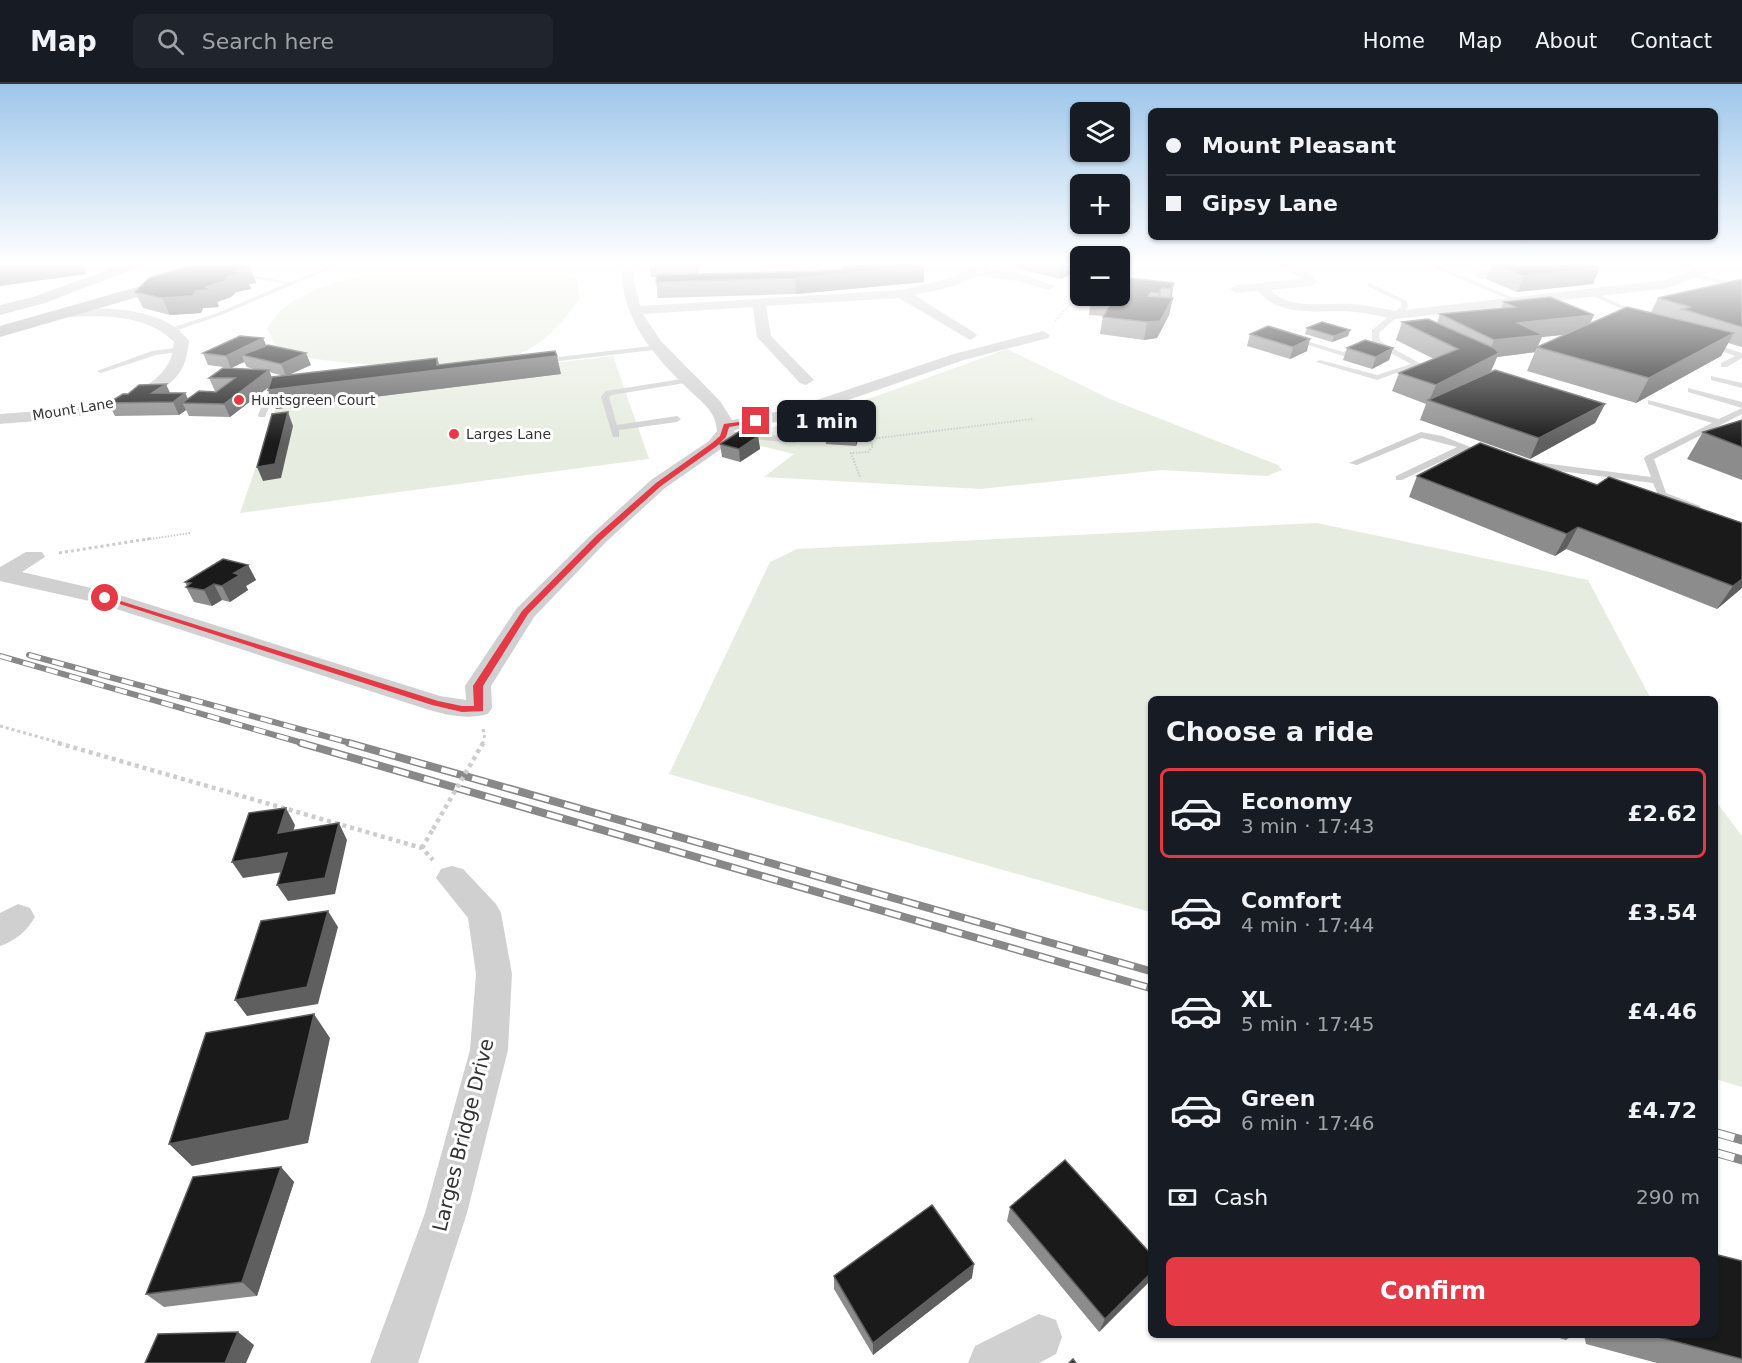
<!DOCTYPE html>
<meta charset="utf-8">
<style>
:root{--surface:#171b24;--page:#20242c;--text:#f1f3f6;--muted:#9ea1a6;--line:#363941;--accent:#e63946}
body{margin:0;font-family:"DejaVu Sans",sans-serif;background:var(--page);color:var(--text);height:100vh;display:flex;flex-direction:column;font-size:22px;white-space:nowrap}
*{box-sizing:border-box;margin:0}
p{font-size:20px;color:var(--muted)}
.icon{flex:none;width:33px;height:33px;fill:none;stroke:currentColor;stroke-width:2;stroke-linecap:round;stroke-linejoin:round}
.map{position:relative;flex:1;overflow:hidden}
.panel{position:absolute;left:1148px;top:612px;width:570px;height:642px;display:flex;flex-direction:column;background:var(--surface);border-radius:9px;box-shadow:0 2px 4px #0004}
.panel>*{flex:none}
.banner{position:absolute;left:1148px;top:24px;width:570px;height:132px;border-radius:9px;box-shadow:0 2px 4px #0004;display:grid;align-content:center;height:132px;padding:0 18px;background:var(--surface)}
.buttons{position:absolute;left:1070px;top:18px;display:grid;gap:12px}
.buttons a{display:grid;place-items:center;width:60px;height:60px;border-radius:9px;background:var(--surface);box-shadow:0 2px 4px #0004;font-size:30px}
.end{position:absolute;width:27px;height:27px;margin:-14px;border:8px solid #e63946;background:#fff;box-shadow:0 0 0 3px #fff}
.from{border-radius:50%}
.bubble{position:absolute;height:42px;border-radius:9px;background:var(--surface);box-shadow:0 2px 4px #0004;font-size:20px;font-weight:600;line-height:42px;text-align:center}
.banner b{display:flex;align-items:center;gap:21px;height:57px;font-size:22px}
.banner b+b{border-top:2px solid var(--line)}
.banner i{width:15px;height:15px;background:var(--text)}
ul{padding:0;list-style:none}
li{display:flex;align-items:center;gap:18px;height:90px;margin:0 12px 9px;padding:0 6px;border:3px solid transparent;border-radius:9px}
li div{flex:1}
li b{display:block;font-size:22px}
li em{font-style:normal;font-weight:600}
li.current{border-color:var(--accent)}
li>.icon{width:54px;height:54px;stroke-width:1.5}
h2{padding:0 18px;font-size:27px;line-height:72px}
.pay{display:flex;align-items:center;gap:15px;height:66px;padding:0 18px;font-size:22px}
.pay p{margin-inline-start:auto}
.primary-button{display:flex;gap:12px;margin-top:auto;padding:12px 18px}
.primary-button a{flex:1;height:69px;border-radius:9px;background:var(--accent);color:#fff;font-size:24px;font-weight:600;line-height:69px;text-align:center}
header{display:flex;align-items:center;gap:36px;box-sizing:border-box;height:84px;padding:0 30px;background:var(--surface);border-bottom:2px solid var(--line)}
header strong{font-size:28px}
nav{display:flex;gap:33px;margin-inline-start:auto;font-size:21px}
.search{width:420px;height:54px;background:var(--page);display:flex;align-items:center;gap:15px;box-sizing:border-box;padding:0 21px;border-radius:9px;color:var(--muted);font-size:22px}
.map>svg:first-child{display:block}
.green{fill:#e6ecdf}
.lines{fill:none;stroke-linecap:round;stroke-linejoin:round}
.path-far2{stroke:#cdcdcd;stroke-width:2;stroke-dasharray:1.5 1.5;stroke-linecap:butt}
.path-far1{stroke:#cdcdcd;stroke-width:3;stroke-dasharray:3 3;stroke-linecap:butt}
.path{stroke:#cdcdcd;stroke-width:4.5;stroke-dasharray:4 4;stroke-linecap:butt}
.lane{fill:#d0d0d0;fill-rule:evenodd}
.street{fill:#d0d0d0;fill-rule:evenodd}
.secondary{fill:#bdbdbd;fill-rule:evenodd}
.primary{fill:#ababab;fill-rule:evenodd}
.rail-far2-casing{stroke:#888;stroke-width:6}
.rail-far1-casing{stroke:#888;stroke-width:8}
.rail-casing{stroke:#888;stroke-width:9}
.rail-far2{stroke:#fff;stroke-width:4;stroke-dasharray:12;stroke-linecap:butt}
.rail-far1{stroke:#fff;stroke-width:5;stroke-dasharray:16;stroke-linecap:butt}
.rail{stroke:#fff;stroke-width:7;stroke-dasharray:21;stroke-linecap:butt}
.path-bridge-far1{stroke:#cdcdcd;stroke-width:3;stroke-dasharray:3 3;stroke-linecap:butt}
.path-bridge{stroke:#cdcdcd;stroke-width:4.5;stroke-dasharray:4 4;stroke-linecap:butt}
.wall{fill:#8c8c8c;fill-rule:evenodd}
.shaded-wall{fill:#5f5f5f}
.building{fill:#1a1a1a;stroke:#5f5f5f;stroke-width:1.5}
.route{fill:#e63946}
.poi-dot{fill:#e63946;stroke:#fff;stroke-width:2}
.labels{text-anchor:middle;dominant-baseline:central;stroke-width:6;stroke-linejoin:round;paint-order:stroke}
.far-poi-label{font-size:14px;fill:#333;stroke:#fff;text-anchor:start}
.far-street-label{font-size:14px;fill:#333;stroke:#fff}
.near-street-label{font-size:20px;fill:#333;stroke:#fff}
</style>
<header>
<strong>Map</strong>
<div class="search"><svg class="icon" aria-label="search" viewBox="0 0 24 24"><circle cx="10" cy="10" r="6"/><path d="M15 15l6 6"/></svg>Search here</div>
<nav><a>Home</a><a>Map</a><a>About</a><a>Contact</a></nav>
</header>
<div class="map">
<svg width="1742" height="1279" viewBox="0 0 1742 1279">
<rect width="100%" height="100%" fill="#fff"/>
<path class="green" d="M441,182l105,1 31,12 3,19c-17,24 -35,46 -64,57 -12,4 -28,4 -41,5 -66,8 -130,7 -196,-8l-12,-24c6,-7 11,-16 18,-21 45,-32 103,-36 156,-41z
M1007,265l103,50 168,66 4,5 -15,6 -105,-6 -182,19 -216,-12 30,-23 -54,-13c26,-16 62,-20 92,-30 59,-19 116,-41 175,-62z
M613,272l36,103 -409,54 40,-117z
M1317,439l271,57 63,119h-501v213l-481,-138 101,-212 27,-13z
M1714,715l28,37v251l-27,-8z"/>
<g class="lines">
<path class="path-far2" d="M1055,237l25,-27
M855,350l15,5 3,7 -5,6 -17,1 9,24
M870,355l163,-20
M813,356l4,-5 22,-3
M144,456l46,-7"/>
<path class="path-far1" d="M59,469l95,-15
M0,642l64,18
M483,645l2,11"/>
<path class="path" d="M58,659l364,105 11,12
M422,764l11,-19"/>
<path class="lane" d="M333,180h9l-121,51 -46,16 -7,-2 49,-16 68,-29 -48,-8 -2,-3 56,9z
M760,180h6l-4,4z
M1425,180h9l89,38 -5,1z
M1671,180h12l26,8 -3,2z
M1696,190l46,11v4l-48,-12z
M1369,199l38,18 1,6 -29,26 1,8 41,23 -44,16 -61,-18 4,-2 57,15 34,-11 -35,-19 -33,11 -47,-15 4,-2 43,13 29,-11v-11l30,-24 -1,-4 -34,-16z
M1591,209h4l48,22 -5,1 -47,-21z
M1705,257l37,12v5l-15,9h-6v-4l14,-7 -30,-11z
M659,261l4,2 -1,2 -120,14 -4,-2 4,-2z
M182,263l4,2 -1,2 -29,4 -55,18 -4,-2 55,-20z
M1711,292l31,7v5l-31,-8z
M688,294h3v4l-79,13 -3,2 8,28 60,-9 4,3 -4,3 -58,8v7h-6l-12,-40 5,-6z
M1688,304l54,14v6l-54,-16z
M287,306h3v4l-16,2 -9,21h-6l-1,-2 10,-23z
M1648,316l71,19 23,-11v6l-88,45 12,34 34,13v4h-8l-33,-13 -6,-14 -125,-16 -5,-3 5,-3 123,16 -7,-19 2,-2 66,-33 -64,-19z
M724,347l71,6 4,3 -4,3 -74,-7v-4z
M1421,348l21,4 49,19 -5,3 -21,-8 -63,30h-6v-4l61,-29 -35,-9 -65,27 -8,-2z"/>
<path class="street" d="M622,180h12v17l6,25 262,-16 52,-13 23,-13h13l-4,5 32,4 37,13 -6,4 -32,-9 -39,-5 -27,11 -37,8 61,38 2,3 -7,4 -71,-42 -133,8 5,30 43,44 -8,5 -6,-2 -43,-46 -4,-30 -110,7 18,27 59,60 12,19 55,-10 167,-56 89,-23 7,4 -2,3 -84,22 -168,58 -61,12 -14,19 -56,39 -59,54 -72,75 -43,69 1,22 -4,6c-22,6 -41,1 -62,-5l-328,-106 -98,-22v-14l26,-15h16l3,5 -23,15 91,21 327,103 26,4 -1,-14 52,-78 75,-74 59,-54 58,-39 8,-10c-1,-21 -18,-31 -31,-44 -35,-34 -67,-72 -64,-123z
M1278,180c16,0 31,4 39,18l-6,4 -40,4c18,21 58,12 83,14 14,1 28,5 42,7l270,-31 44,-16h19l-61,24 -272,31c-14,-2 -27,-6 -41,-7 -31,-3 -75,7 -97,-21l-21,2 -7,-4 7,-4 65,-6z
M1524,183l6,4 -2,3 -48,5 -6,-4 6,-4z
M82,224c36,0 84,2 107,33 -1,7 -2,16 -5,23 -20,51 -138,56 -184,60v-10c45,-4 143,-5 168,-50 4,-6 5,-15 6,-22 -26,-27 -70,-27 -105,-25l-7,-4 7,-4z
M452,782l11,3 33,35 5,9 11,61 -4,76 -41,163 -49,150h-48l55,-150 45,-163 6,-76 -8,-56 -32,-40 5,-9z
M18,820l12,4 5,9c-8,14 -20,24 -35,29v-33z
M1039,1230l17,6 6,17 -6,17 -17,9h-71l7,-17z"/>
<path class="secondary" d="M125,180h22l-102,39 -45,12v-10l33,-8z"/>
<path class="primary" d="M218,180h25l-2,3 -241,70v-11z"/>
<defs>
<path id="rail-far2" d="M29,571l325,89
M0,572l306,88"/>
<path id="rail-far1" d="M301,659l849,245
M349,659l801,228"/>
<path id="rail" d="M1714,1048l28,8
M1714,1068l28,8"/>
</defs>
<use href="#rail-far2" class="rail-far2-casing"/>
<use href="#rail-far1" class="rail-far1-casing"/>
<use href="#rail" class="rail-casing"/>
<use href="#rail-far2" class="rail-far2"/>
<use href="#rail-far1" class="rail-far1"/>
<use href="#rail" class="rail"/>
<path class="path-bridge-far1" d="M482,660l3,-4"/>
<path class="path-bridge" d="M433,745l50,-86"/>
</g>
<path class="wall" d="M649,180h52l-4,10 121,-3 24,-2v-2l82,-1v16l-128,12 -138,4 -2,-16 1,-5h-6z
M1016,180h56l-1,10 -11,5 -44,-11z
M1451,180h38v1l-35,1z
M1492,180h98l3,20 -76,8 -31,-13z
M250,183l6,16 -7,1 2,5 -15,3 -5,5 -14,5 2,5 -16,1 -2,5 -31,2 -27,-7 -8,-16z
M1742,195v68l-14,-4 -7,13 -85,47 -109,-32 10,-24 27,-12 -22,2 -7,15 -38,5 -6,14 -12,6 126,27 -10,19 -65,36 -110,-39 6,-16 -34,-13 7,-18 35,-14 -38,-19 6,-18 35,1 3,-9 61,-6 3,-6 90,13 -4,8 61,-11 7,-14z
M1174,199l-5,32 -12,23 -13,2 -44,-6 3,-18 -14,-1 2,-17 1,-2h27z
M1307,244l43,2 -2,6 -16,6 -27,-8z
M1250,250l57,17 -17,8 -43,-13z
M263,254l3,7 45,20 -22,10 148,-17 2,6 122,10 -285,35 -8,-19 1,-3 -39,30 -41,-1 -3,-6 -7,5 -64,1 -7,-13 62,-10h15l3,6 28,-7 1,-1h-2l-6,-13 48,-8 -10,-3 -3,-5 -13,6 -23,-3 -5,-12zM269,288l15,4 -12,2z
M1347,264h46l-4,12 -17,9 -29,-9z
M1742,336v60l-55,-21 16,-27z
M858,349v7l-2,6 -30,-2 -1,-6z
M758,352l2,13 -20,13 -18,-5 -2,-13z
M1480,359l262,145 -25,21 -151,-60 -11,7 -146,-59 8,-21z
M248,481l8,15 -10,6 2,4 -18,12 -8,-2 -10,6 -18,-4 -8,-15 1,-1 -2,-4z
M281,1083l13,15 -37,114 -93,11 -18,-13z
M1010,1123l140,46v28l-51,51 -92,-111z
M1742,1177v102h-85l-71,-19 -2,-9h130z
M834,1192l138,2 -99,77 -39,-66z
M1549,1251h24l-7,5z"/>
<path class="shaded-wall" d="M0,180h85l1,10 -86,12z
M695,180h6l-5,11z
M1061,180h11l-1,10 -11,5z
M924,182v16l-128,12 -1,-16z
M250,183l6,16 -7,1 2,5 -15,3 -5,5 -14,5 2,5 -16,1 -2,5 -31,2 -8,-17 34,-7 10,-4 28,-16z
M1600,184l-7,16 -76,8 7,-16z
M1174,199l-3,16 -3,6 3,-16z
M1162,204l-3,16 -4,6 3,-17z
M1173,214l-4,17 -12,23 -13,2 3,-18z
M1594,231l-8,17 -44,5 -7,15 -38,5 -6,14 -59,31 -3,-1 7,-16 51,-27 7,-18 24,-17z
M1350,246l-2,6 -16,6 2,-6z
M1734,249l-13,23 -85,47 13,-25z
M263,254l5,12 -26,5 2,7 -13,6 -5,-12z
M1310,255l-3,12 -17,8 3,-12z
M1393,264l-4,12 -17,9 4,-12z
M306,269l5,12 -25,11 -5,-12z
M557,272l4,18 -285,35 -8,-19 169,-25v-7l4,12z
M269,286l5,13 -44,34 -6,-13z
M166,300l6,13 -20,-4z
M185,309l5,10h-8l4,7 -7,5 -6,-13z
M1605,320l-10,19 -65,36 9,-21z
M288,328l5,14 -12,52 -18,3 -6,-14z
M858,349v7l-2,6v-7z
M758,352l2,13 -20,13 -1,-13z
M1578,443l-12,22 -11,7 12,-22z
M248,481l8,15 -10,6 2,4 -18,12 -8,-16 12,-13z
M1742,495v9l-25,21 16,-23z
M214,500l8,16 -10,6 -8,-16z
M286,724l9,17 -7,24 -10,-16z
M339,739l8,17 -12,54 -47,7 -11,-16z
M287,769l10,17 -54,8 -11,-16z
M328,827l10,16 -20,77 -71,12 -12,-16z
M314,930l16,24 -22,105 -116,23 -23,-22z
M281,1083l13,15 -37,114 -15,-14z
M974,1180l-2,14 -99,77v-12z
M1150,1190v7l-51,51 6,-13z
M238,1248l16,13 -8,18h-21z"/>
<path class="building" d="M203,180h32l15,3 -16,4 11,2 -16,3 -4,5 -19,6 6,3 -16,1 -3,5 -31,2 -27,-6 14,-14 36,-11z
M858,180h66v2l-129,12 -139,4 1,-7 161,-4 25,-2 -1,-2z
M1495,180h95l10,4 -76,8z
M1119,193l55,6 -3,6 -9,-1 -4,5 -7,-1 -3,4 25,2 -13,23 -13,1 -44,-5 8,-14 -5,-3 -15,-2 2,-2h26z
M1742,195v48l-60,-18 9,-2 -33,-9z
M1550,213l44,18 -76,8 25,12 -49,5 -54,-26 75,-7 -11,-5z
M1627,223l107,26 -85,45 -112,-31z
M1428,235l66,29 5,5 -63,32 -37,-12 59,-24 -56,-27z
M1322,238l28,8 -16,6 -27,-8z
M1268,242l42,13 -17,8 -43,-13z
M240,252l23,2 -37,18 -23,-3z
M1365,256l28,8 -17,9 -29,-9z
M268,261l38,8 -25,11 -39,-9z
M555,267l2,5 -289,34 4,-13 165,-19v7z
M223,284l46,2 -45,34 -42,-1 17,-12 17,1 19,-14h-26z
M1495,286l110,34 -66,34 -111,-38z
M166,300l-14,9h33l-12,9 -65,1 15,-9h5l11,-9z
M288,328l-13,52 -18,3 15,-53z
M1742,336v27l-39,-15z
M740,347l18,5 -19,13 -19,-5z
M828,347l30,2 -2,6 -31,-1z
M1480,359l117,42 12,-8 133,46v56l-9,7 -155,-59 -11,7 -150,-58z
M223,475l25,6 -14,8 6,2 -18,11 -8,-2 -10,6 -18,-3 5,-4 -6,-1z
M286,724l-8,25 61,-10 -14,55 -48,7 10,-32 -55,9 17,-49z
M328,827l-21,76 -72,13 26,-79z
M314,930l-25,106 -120,24 37,-111z
M1065,1076l85,93v21l-45,45 -95,-112z
M281,1083l-39,115 -96,12 47,-117z
M932,1121l42,59 -101,79 -39,-67z
M1714,1170l28,7v98l-91,-24h63z
M238,1248l-13,31h-80l13,-29z
M1073,1275l3,4h-7z"/>
<linearGradient id="sky" x2="0" y2="1"><stop stop-color="#9ec6ea"/><stop offset="0.5" stop-color="#fff"/><stop offset="1" stop-color="#fff" stop-opacity="0"/></linearGradient>
<rect width="1742" height="359" fill="url(#sky)"/>
<path class="route" d="M759,335v3l-30,5 -3,10 -9,9 -56,40 -60,54 -73,74 -45,72v25l-21,1 -30,-7 -331,-107 7,-1 330,104 24,5h12l-1,-20 49,-75 74,-75 60,-53 56,-40 8,-7 4,-12z"/>
<g class="poi-dot">
<circle cx="239" cy="316" r="6"/>
<circle cx="454" cy="350" r="6"/>
</g>
<g class="labels">
<g class="far-poi-label">
<text x="251" y="316">Huntsgreen Court</text>
<text x="466" y="350">Larges Lane</text>
</g>
<g class="far-street-label">
<text transform="translate(73 325) rotate(-9)">Mount Lane</text>
</g>
<g class="near-street-label">
<text transform="translate(463 1051) rotate(-76)">Larges Bridge Drive</text>
</g>
</g>
</svg>
<div class="buttons">
<a><svg class="icon" aria-label="layers" viewBox="0 0 24 24"><path d="M12 4l9 5-9 5-9-5zM3 14l9 5 9-5"/></svg></a>
<a>+</a>
<a>−</a>
</div>
<i class="end from" style="left:105px;top:514px"></i>
<i class="end" style="left:756px;top:337px"></i>
<div class="bubble" style="left:777px;top:316px;width:99px">1 min</div>
<div class="banner">
<b><i class="from"></i>Mount Pleasant</b>
<b><i></i>Gipsy Lane</b>
</div>
<section class="panel">
<h2>Choose a ride</h2>
<ul>
<li class="current"><svg class="icon" aria-label="car" viewBox="0 0 24 24"><path d="M5 17H2v-5l4-1 3-4h7l3 4 3 1v5h-3M9 17h6M6 11h13"/><circle cx="7" cy="17" r="2"/><circle cx="17" cy="17" r="2"/></svg><div><b>Economy</b><p>3 min · 17:43</p></div><em>£2.62</em></li>
<li><svg class="icon" aria-label="car" viewBox="0 0 24 24"><path d="M5 17H2v-5l4-1 3-4h7l3 4 3 1v5h-3M9 17h6M6 11h13"/><circle cx="7" cy="17" r="2"/><circle cx="17" cy="17" r="2"/></svg><div><b>Comfort</b><p>4 min · 17:44</p></div><em>£3.54</em></li>
<li><svg class="icon" aria-label="car" viewBox="0 0 24 24"><path d="M5 17H2v-5l4-1 3-4h7l3 4 3 1v5h-3M9 17h6M6 11h13"/><circle cx="7" cy="17" r="2"/><circle cx="17" cy="17" r="2"/></svg><div><b>XL</b><p>5 min · 17:45</p></div><em>£4.46</em></li>
<li><svg class="icon" aria-label="car" viewBox="0 0 24 24"><path d="M5 17H2v-5l4-1 3-4h7l3 4 3 1v5h-3M9 17h6M6 11h13"/><circle cx="7" cy="17" r="2"/><circle cx="17" cy="17" r="2"/></svg><div><b>Green</b><p>6 min · 17:46</p></div><em>£4.72</em></li>
</ul>
<div class="pay"><svg class="icon" aria-label="cash" viewBox="0 0 24 24"><path d="M3 7h18v10H3z"/><circle cx="12" cy="12" r="2"/></svg>Cash<p>290 m</p></div>
<div class="primary-button"><a>Confirm</a></div>
</section>
</div>
